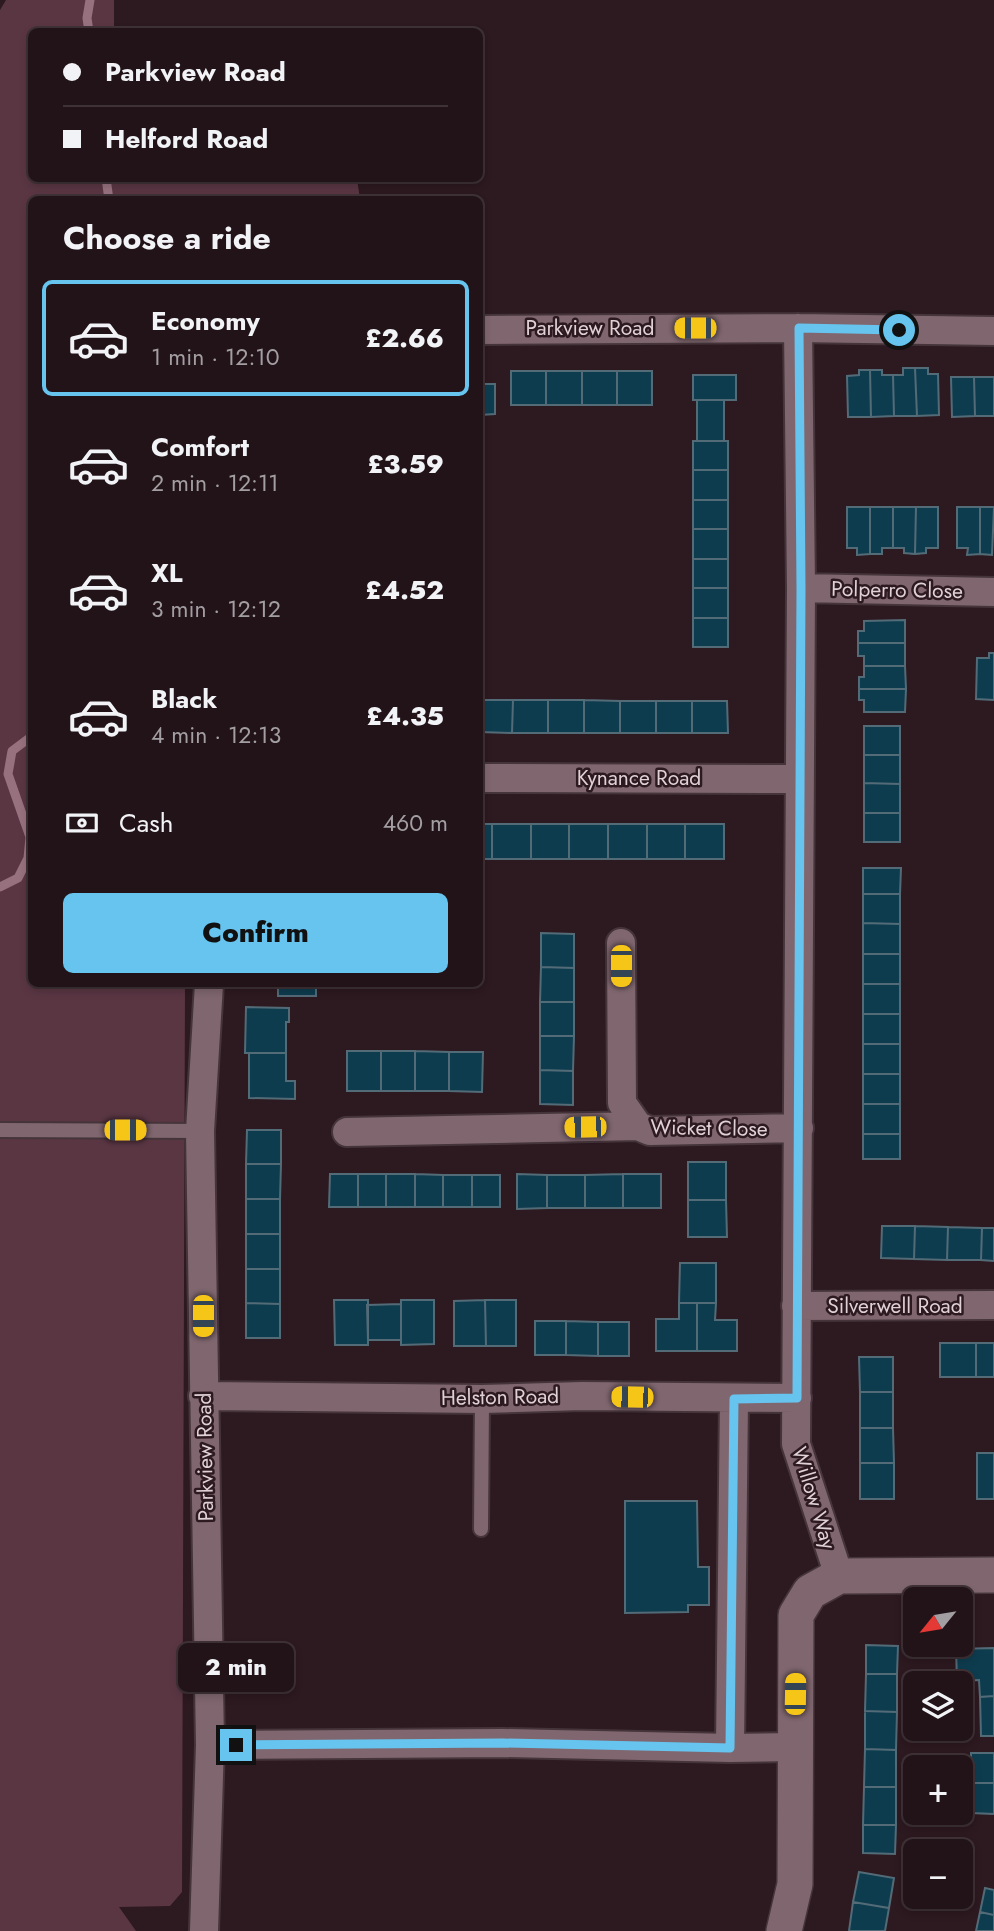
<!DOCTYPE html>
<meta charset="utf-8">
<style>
:root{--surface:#221318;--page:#2e2025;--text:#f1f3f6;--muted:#a29ea2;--line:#3f3237;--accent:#66c4ef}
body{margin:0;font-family:Jost,sans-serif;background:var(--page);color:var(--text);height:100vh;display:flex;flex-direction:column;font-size:26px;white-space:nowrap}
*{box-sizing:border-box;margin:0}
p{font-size:23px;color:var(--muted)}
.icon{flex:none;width:38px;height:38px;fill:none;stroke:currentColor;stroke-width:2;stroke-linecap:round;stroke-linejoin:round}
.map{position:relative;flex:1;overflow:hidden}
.side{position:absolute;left:28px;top:196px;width:455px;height:791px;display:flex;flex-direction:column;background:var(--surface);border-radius:10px;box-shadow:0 4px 10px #0003,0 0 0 2px var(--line)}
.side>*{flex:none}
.banner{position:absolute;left:28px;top:28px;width:455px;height:154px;border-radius:10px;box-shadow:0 4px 10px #0003,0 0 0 2px var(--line);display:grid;align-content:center;height:154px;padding:0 35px;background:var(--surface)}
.needle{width:46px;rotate:240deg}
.controls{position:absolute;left:903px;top:1587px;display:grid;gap:14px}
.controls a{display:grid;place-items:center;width:70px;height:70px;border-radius:10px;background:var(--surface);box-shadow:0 4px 10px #0003,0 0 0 2px var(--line);font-size:35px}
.end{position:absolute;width:32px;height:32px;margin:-16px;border:9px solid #66c4ef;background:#111;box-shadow:0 0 0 4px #111}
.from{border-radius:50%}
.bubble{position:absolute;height:49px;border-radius:10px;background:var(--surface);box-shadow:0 4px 10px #0003,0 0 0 2px var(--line);font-size:23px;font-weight:800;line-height:49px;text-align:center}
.car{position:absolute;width:21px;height:42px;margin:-21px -10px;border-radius:9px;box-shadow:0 0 5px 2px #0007;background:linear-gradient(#f5c518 24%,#345 0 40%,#f5c518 0 76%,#345 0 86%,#f5c518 0)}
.banner b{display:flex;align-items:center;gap:24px;height:66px;font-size:26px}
.banner b+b{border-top:2px solid var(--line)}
.banner i{width:18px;height:18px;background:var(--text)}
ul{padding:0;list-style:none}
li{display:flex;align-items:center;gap:21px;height:116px;margin:0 14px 10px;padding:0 21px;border:4px solid transparent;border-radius:10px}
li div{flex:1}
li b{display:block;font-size:26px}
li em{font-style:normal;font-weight:800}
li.current{border-color:var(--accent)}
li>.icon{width:63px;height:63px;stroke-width:1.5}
h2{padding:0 35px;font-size:32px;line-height:84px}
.pay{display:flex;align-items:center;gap:18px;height:77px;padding:0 35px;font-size:26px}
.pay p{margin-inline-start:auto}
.cta{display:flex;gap:14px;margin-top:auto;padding:14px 35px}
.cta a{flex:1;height:80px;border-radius:10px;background:var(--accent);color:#111;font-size:28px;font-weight:800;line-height:80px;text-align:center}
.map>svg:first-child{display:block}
.green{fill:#5a3643}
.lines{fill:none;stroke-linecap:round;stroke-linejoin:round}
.stream{stroke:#98717f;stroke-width:9}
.building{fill:#0e3c4f;stroke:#536b77;stroke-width:2}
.service-casing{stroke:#45353b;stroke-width:18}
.minor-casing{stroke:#45353b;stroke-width:32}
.tertiary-casing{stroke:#45353b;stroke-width:38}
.service{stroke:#80676f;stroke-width:14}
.minor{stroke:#80676f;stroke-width:28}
.tertiary{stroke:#80676f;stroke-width:35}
.route{stroke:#66c4ef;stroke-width:9}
.labels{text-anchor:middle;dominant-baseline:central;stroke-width:5;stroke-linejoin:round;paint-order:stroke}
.street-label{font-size:21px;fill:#dfd1d5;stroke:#2d1920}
</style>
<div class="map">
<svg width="994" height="1931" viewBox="0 0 994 1931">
<rect width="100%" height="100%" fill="#2d1920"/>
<path class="green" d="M6,0h108v31l-82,1v146l325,1 3,20 -328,1v784h153l-3,908 -12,14 -51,1 17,24h-136v-1921z"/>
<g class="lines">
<path class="stream" d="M89,32l-2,-14 3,-18
M106,178l3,22
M0,887l18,-9 10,-20 2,-21 -22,-63 4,-23 20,-15"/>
</g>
<path class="building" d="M903,368h12l2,48h-23l-1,-41h10z
M915,368h13v6h10l1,41 -22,1z
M859,370h11l1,47h-23l-1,-41 12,-1z
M870,370h12v5h11l1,41 -23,1z
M511,371h35v34h-35z
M546,371h36v34h-36z
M582,371h35v34h-35z
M617,371h35v34h-35z
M693,375h43v25h-43z
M951,377h23l1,39 -23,1z
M974,377h20v39h-19z
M480,384h15v30l-15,1z
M697,400h27v41h-27z
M693,441h35v29h-35z
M693,470h35v30h-35z
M693,500h35v29h-35z
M847,507h23v47l-13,1v-7h-10z
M870,507h23v41h-11v6h-12z
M893,507h23l-1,47 -11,-1v-5h-11z
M916,507h22v41h-12v5l-11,1z
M957,507h23v47l-13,1 1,-7h-11z
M980,507h14l-2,48 -12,-1z
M693,529h35v30h-35z
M693,559h35v29h-35z
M693,588h35v30h-35z
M693,618h35v29h-35z
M905,620v23h-47v-12h6v-10z
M858,643h47v23h-41v-10h-6z
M989,653h5v47l-18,-1 1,-41h12z
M864,666h41l1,23h-47v-12h5z
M859,689h47l-1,23h-41v-12h-5z
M480,700h33l-1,33 -32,-1z
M513,700h35v33h-36z
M548,700h36v33h-36z
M584,700l36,1v32h-36z
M620,701h36v32h-36z
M656,701h36v32h-36z
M692,701h35l1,32h-36z
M864,726h36v29h-36z
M864,755h36v29l-36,-1z
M864,783l36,1v29h-36z
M864,813h36v29h-36z
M480,824h12v35h-12z
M492,824h39v35h-39z
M531,824h38v35h-38z
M569,824h39v35h-39z
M608,824h39v35h-39z
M647,824h38v35h-38z
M685,824h39v35h-39z
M863,868h38l-1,26h-37z
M863,894h37v30l-37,-1z
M863,923l37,1v30h-37z
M541,933l33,1v34l-33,-1z
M863,954h37v30h-37z
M541,967l33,1v34h-34z
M278,984h38v12h-38z
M863,984h37v30h-37z
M540,1002h34v34h-34z
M246,1007l43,1v14h-3v31h-41z
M863,1014h37v30h-37z
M540,1036h34l-1,35 -33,-1z
M863,1044h37v30h-37z
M347,1051h34v40h-34z
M381,1051h34v40h-34z
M415,1051l34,1v39h-34z
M449,1052h34l-1,40 -33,-1z
M249,1053h37v28h9v18l-46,-1z
M540,1070l33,1v34l-33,-1z
M863,1074h37v30h-37z
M863,1104h37v30h-37z
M247,1130h34v34h-35z
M863,1134h37v25h-37z
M688,1162h38v38h-38z
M246,1164h35l-1,35h-34z
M330,1174h28v33h-29z
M358,1174h28v33h-28z
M386,1174h29v33h-29z
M415,1174l28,1v32h-28z
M517,1174l30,1v33l-30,1z
M623,1174h38v34h-38z
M623,1174v34h-38v-33z
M443,1175h29v32h-29z
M472,1175h28v32h-28z
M547,1175h38v33h-38z
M246,1199h34v35h-34z
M688,1200h38l1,37h-39z
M882,1226h33l-1,33 -33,-1z
M915,1226l33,1 -1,33 -33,-1z
M948,1227l34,1 -1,32h-34z
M982,1228h12v33l-13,-1z
M246,1234h34v35h-34z
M680,1263h36v40h-37z
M246,1269h34v35l-34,-1z
M334,1300h34v45h-33z
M401,1300h33v44l-33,1z
M485,1300h31v46h-30z
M485,1300l1,46h-32v-45z
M246,1303l34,1v34h-34z
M679,1303h18v48h-41v-32h23z
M697,1303h19l-1,17h22v31h-40z
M401,1304v36h-33l-1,-35z
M535,1321h31v34h-31z
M566,1321l32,1v34l-32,-1z
M598,1322h31v34h-31z
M940,1343h36v34h-36z
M976,1343h18v34h-18z
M859,1357h34v35h-33z
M860,1392h33v36h-33z
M860,1428h33l1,35h-34z
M977,1453h17v46h-17z
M860,1463h34v36h-34z
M625,1501h72l1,66h11v38h-21v7l-63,1z
M866,1645l32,1 -1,28h-31z
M994,1648v48l-14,1 -1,-17 -22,1 -1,-32z
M866,1674h31v38l-32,-1z
M994,1696v40h-13l-1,-39z
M865,1711l32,1 -1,38 -31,-1z
M865,1749l31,1v37h-32z
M971,1753h23v30h-23z
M971,1783h23v31l-23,-1z
M864,1787h32v38h-33z
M863,1825h33l-1,29 -32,-1z
M859,1872l35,6 -5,30 -36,-6z
M985,1888l9,2v25l-14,-3z
M853,1902l36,6 -4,23h-36z
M980,1912l14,3v16h-18z"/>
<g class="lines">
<defs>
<path id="service" d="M0,1130l200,1
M481,1529l1,-130"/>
<path id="minor" d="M798,328l3,260 -5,856 43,132
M480,330l318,-2 196,3
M801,588l193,4
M480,778l318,1
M621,943l1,160 16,23 12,5 149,-3
M347,1132l291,-6
M796,1306l198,-1
M203,1396l279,3 100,-3 215,2
M210,1745l293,-2 227,5 65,-1
M730,1748l4,-349
M204,1931l6,-186 -10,-614 9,-147"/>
<path id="tertiary" d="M784,1931l11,-47 1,-269 14,-23 29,-16 155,-1"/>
</defs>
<use href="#service" class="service-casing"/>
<use href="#minor" class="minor-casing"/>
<use href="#tertiary" class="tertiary-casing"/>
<use href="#service" class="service"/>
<use href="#minor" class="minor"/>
<use href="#tertiary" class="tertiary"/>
</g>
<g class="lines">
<path class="route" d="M236,1745l267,-2 227,5 4,-349 63,-1 4,-810 -2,-260 100,2"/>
</g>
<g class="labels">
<g class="street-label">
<text x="590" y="328">Parkview Road</text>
<text transform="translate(897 590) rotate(1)">Polperro Close</text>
<text x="639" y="778">Kynance Road</text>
<text transform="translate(709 1128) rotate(1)">Wicket Close</text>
<text x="895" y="1306">Silverwell Road</text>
<text transform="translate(500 1397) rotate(-1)">Helston Road</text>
<text transform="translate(205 1457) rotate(-91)">Parkview Road</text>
<text transform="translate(814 1498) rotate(73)">Willow Way</text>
</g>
</g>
</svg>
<div class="controls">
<a><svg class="needle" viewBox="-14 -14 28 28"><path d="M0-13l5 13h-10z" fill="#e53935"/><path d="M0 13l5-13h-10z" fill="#a29ea2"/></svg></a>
<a><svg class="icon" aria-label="layers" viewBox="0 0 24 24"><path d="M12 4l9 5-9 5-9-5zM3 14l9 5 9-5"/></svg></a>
<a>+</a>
<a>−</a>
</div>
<i class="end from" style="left:899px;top:330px"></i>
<i class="end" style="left:236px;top:1745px"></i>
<div class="bubble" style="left:178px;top:1643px;width:116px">2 min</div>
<i class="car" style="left:695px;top:328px;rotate:270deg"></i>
<i class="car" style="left:621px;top:966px;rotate:180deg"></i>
<i class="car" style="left:585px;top:1127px;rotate:269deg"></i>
<i class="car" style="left:125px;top:1130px;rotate:90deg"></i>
<i class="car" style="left:203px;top:1316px;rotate:180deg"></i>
<i class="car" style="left:632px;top:1397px;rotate:271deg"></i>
<i class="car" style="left:795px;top:1694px;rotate:1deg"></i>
<div class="banner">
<b><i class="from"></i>Parkview Road</b>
<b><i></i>Helford Road</b>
</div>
<section class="side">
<h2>Choose a ride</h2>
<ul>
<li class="current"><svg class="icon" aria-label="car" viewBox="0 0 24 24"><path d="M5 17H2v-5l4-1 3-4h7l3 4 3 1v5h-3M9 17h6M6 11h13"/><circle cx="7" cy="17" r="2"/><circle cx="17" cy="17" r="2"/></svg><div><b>Economy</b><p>1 min · 12:10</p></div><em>£2.66</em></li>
<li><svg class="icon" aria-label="car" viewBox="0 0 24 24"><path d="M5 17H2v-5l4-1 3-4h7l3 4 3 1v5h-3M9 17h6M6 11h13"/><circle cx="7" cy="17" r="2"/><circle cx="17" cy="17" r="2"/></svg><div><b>Comfort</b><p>2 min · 12:11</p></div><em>£3.59</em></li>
<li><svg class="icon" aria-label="car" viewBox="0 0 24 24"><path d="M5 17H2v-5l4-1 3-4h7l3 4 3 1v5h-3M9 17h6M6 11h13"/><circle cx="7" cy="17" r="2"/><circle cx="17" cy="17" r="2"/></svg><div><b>XL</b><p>3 min · 12:12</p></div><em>£4.52</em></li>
<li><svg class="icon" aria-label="car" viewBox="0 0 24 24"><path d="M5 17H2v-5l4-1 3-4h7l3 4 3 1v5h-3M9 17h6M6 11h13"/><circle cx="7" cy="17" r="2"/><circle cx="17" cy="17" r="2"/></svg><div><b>Black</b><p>4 min · 12:13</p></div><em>£4.35</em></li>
</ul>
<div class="pay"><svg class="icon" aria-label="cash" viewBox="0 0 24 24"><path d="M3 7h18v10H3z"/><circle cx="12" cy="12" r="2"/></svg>Cash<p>460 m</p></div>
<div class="cta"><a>Confirm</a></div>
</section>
</div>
